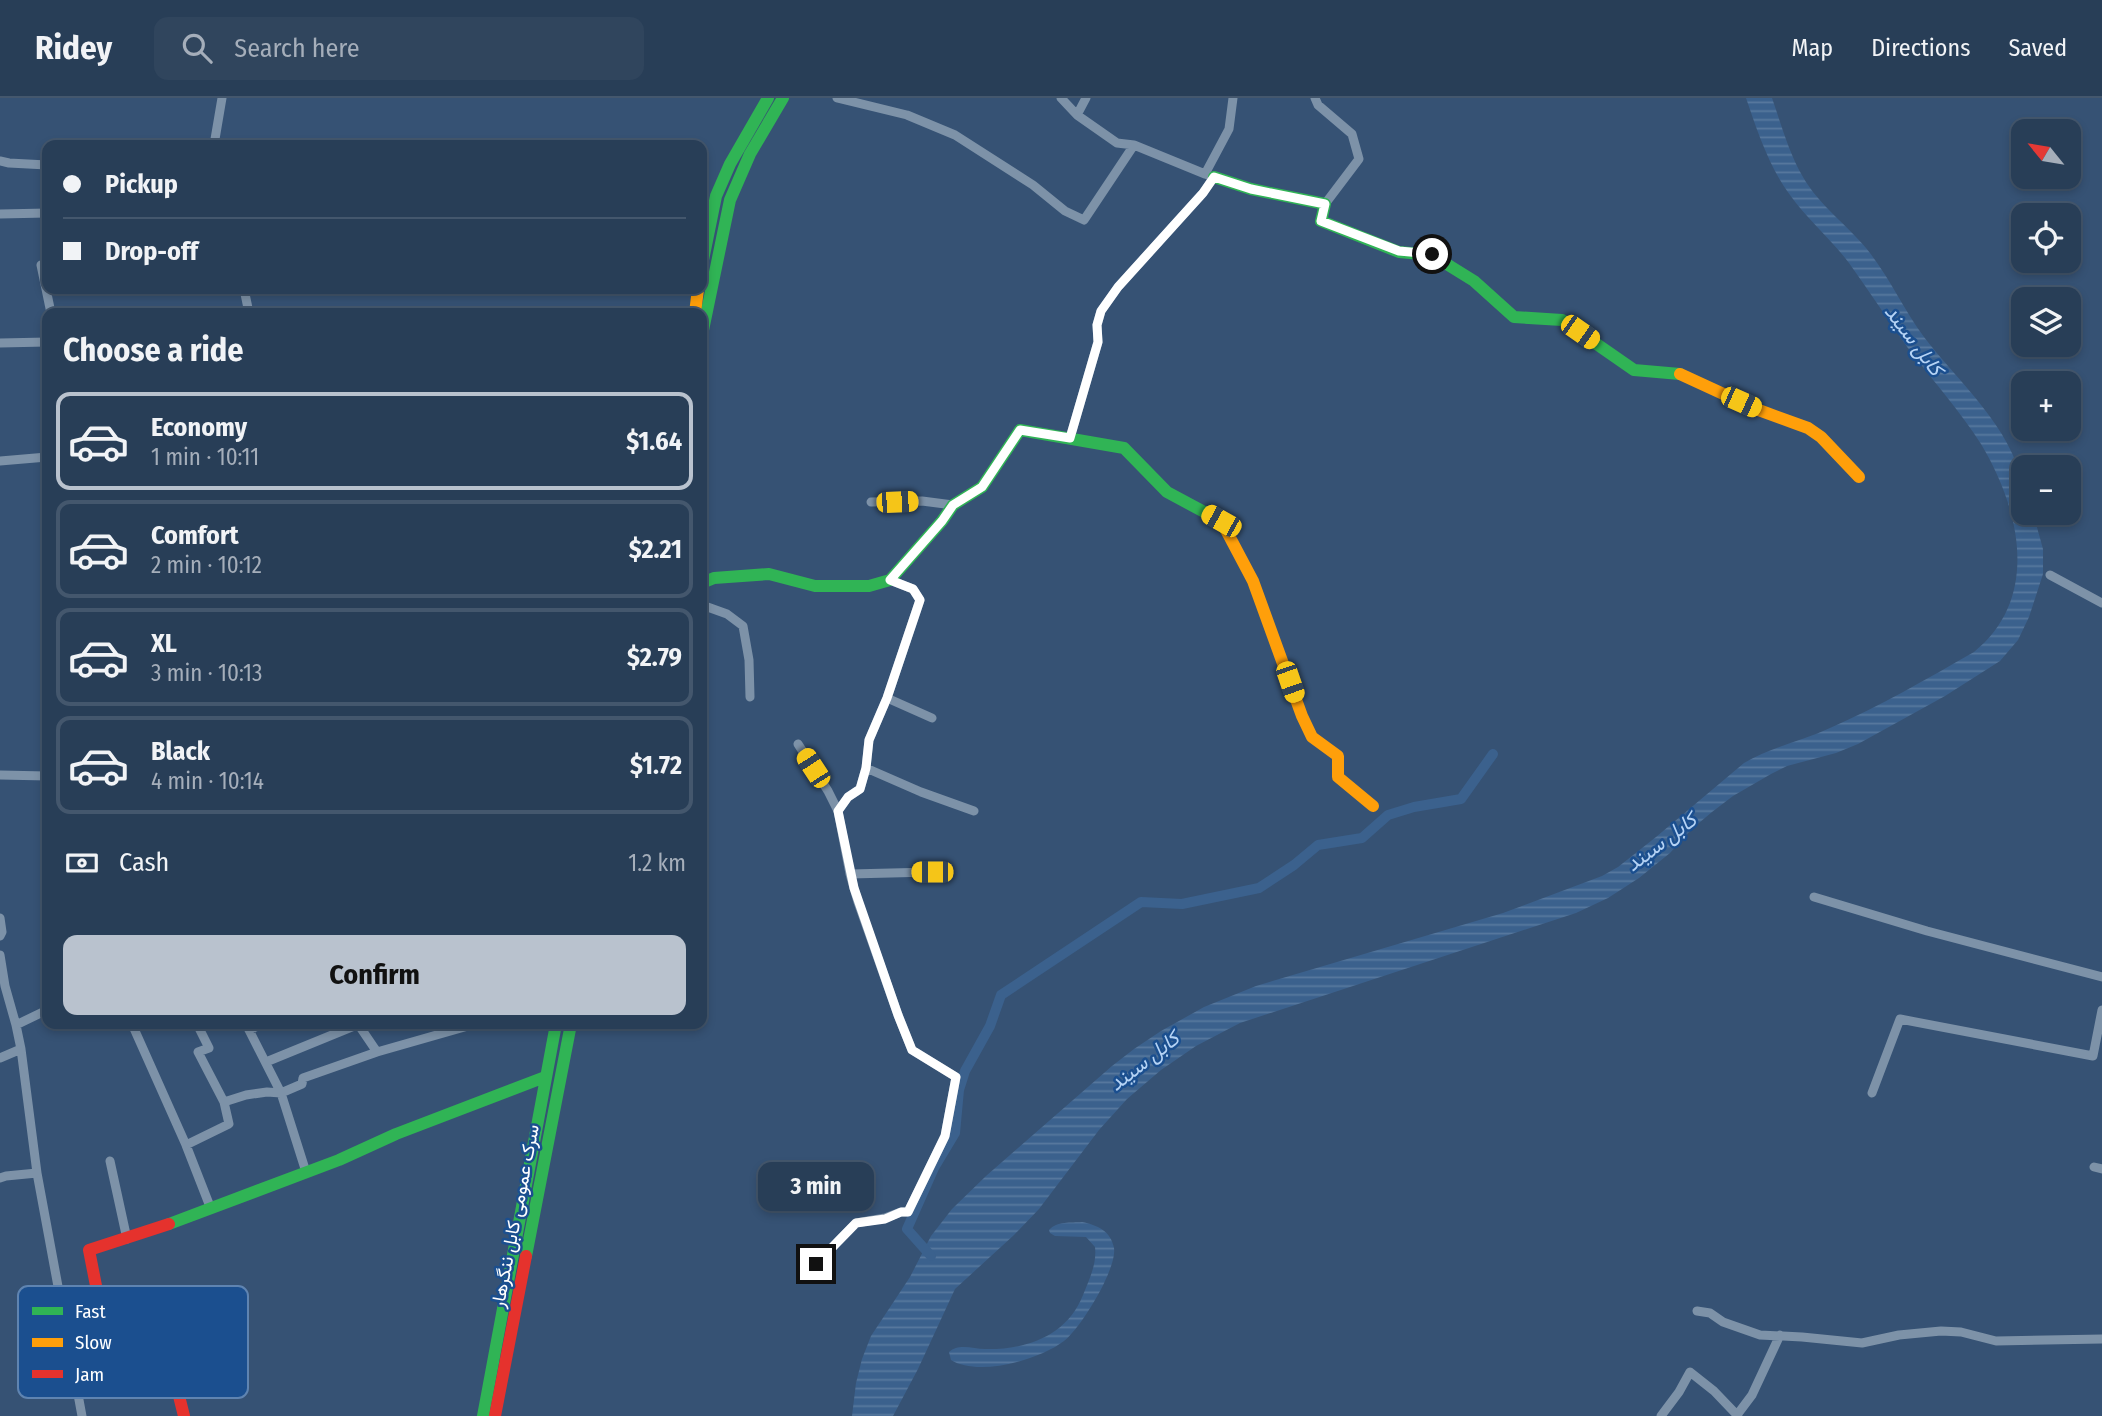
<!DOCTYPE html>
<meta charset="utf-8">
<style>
:root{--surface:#283e57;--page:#30455d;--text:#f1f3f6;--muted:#a5aeba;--line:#44576d;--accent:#b9c2ce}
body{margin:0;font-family:"Fira Sans Condensed",Vazirmatn,sans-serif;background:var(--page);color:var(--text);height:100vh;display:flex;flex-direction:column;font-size:26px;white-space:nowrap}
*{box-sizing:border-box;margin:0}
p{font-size:23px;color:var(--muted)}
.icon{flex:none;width:38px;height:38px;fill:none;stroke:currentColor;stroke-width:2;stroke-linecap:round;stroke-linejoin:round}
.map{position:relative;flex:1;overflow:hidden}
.sheet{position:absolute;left:42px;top:210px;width:665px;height:721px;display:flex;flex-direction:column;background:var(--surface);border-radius:14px;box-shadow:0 4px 10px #0003,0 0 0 2px var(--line)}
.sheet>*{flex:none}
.banner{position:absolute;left:42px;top:42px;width:665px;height:154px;border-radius:14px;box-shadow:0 4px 10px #0003,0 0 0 2px var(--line);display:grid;align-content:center;height:154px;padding:0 21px;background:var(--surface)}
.needle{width:46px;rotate:300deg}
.fabs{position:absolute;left:2011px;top:21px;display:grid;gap:14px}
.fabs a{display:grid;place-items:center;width:70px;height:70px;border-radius:14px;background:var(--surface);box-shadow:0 4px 10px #0003,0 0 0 2px var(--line);font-size:35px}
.end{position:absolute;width:32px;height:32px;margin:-16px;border:9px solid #fff;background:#111;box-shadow:0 0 0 4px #111}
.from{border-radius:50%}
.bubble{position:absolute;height:49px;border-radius:14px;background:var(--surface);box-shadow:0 4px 10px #0003,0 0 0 2px var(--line);font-size:23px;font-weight:700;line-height:49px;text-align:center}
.car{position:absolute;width:21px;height:42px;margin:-21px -10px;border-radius:9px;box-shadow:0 0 5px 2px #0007;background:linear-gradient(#f5c518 24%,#345 0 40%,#f5c518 0 76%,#345 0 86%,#f5c518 0)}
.banner b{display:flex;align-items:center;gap:24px;height:66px;font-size:26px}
.banner b+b{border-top:2px solid var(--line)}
.banner i{width:18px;height:18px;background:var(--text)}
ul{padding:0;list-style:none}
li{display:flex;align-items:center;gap:21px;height:98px;margin:0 14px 10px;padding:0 7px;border:4px solid var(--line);border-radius:14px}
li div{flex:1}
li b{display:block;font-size:26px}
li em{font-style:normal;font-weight:700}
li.selected{border-color:var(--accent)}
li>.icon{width:63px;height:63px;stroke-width:1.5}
h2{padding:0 21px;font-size:32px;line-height:84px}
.pay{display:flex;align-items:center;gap:18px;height:77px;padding:0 21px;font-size:26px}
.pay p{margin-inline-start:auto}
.action{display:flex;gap:14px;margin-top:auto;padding:14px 21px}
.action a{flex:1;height:80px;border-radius:14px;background:var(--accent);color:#111;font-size:28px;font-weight:700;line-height:80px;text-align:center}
header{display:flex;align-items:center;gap:42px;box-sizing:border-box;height:98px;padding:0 35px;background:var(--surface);border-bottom:2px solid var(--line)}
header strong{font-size:33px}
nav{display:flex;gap:38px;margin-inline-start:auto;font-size:24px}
.search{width:490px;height:63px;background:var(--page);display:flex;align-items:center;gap:18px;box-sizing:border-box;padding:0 24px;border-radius:14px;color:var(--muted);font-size:26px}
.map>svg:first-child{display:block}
.water{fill:url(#water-rules)}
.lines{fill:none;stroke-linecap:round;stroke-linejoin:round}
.canal{stroke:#3b618d;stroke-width:10}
.street{stroke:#7d92a8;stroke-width:9}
.fast{stroke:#30b455;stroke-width:12}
.slow{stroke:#ff9f0a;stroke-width:12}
.jam{stroke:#e5322d;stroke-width:12}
.route{stroke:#fff;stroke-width:9}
.labels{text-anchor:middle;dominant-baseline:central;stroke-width:5;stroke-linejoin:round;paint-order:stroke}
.street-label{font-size:19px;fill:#fff;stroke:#1b4f8f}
.water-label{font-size:21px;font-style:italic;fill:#b5d3f5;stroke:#1b4f8f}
.key{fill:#1b4f8f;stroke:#5f84b1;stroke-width:2}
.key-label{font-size:19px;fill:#fff}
</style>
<header>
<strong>Ridey</strong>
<div class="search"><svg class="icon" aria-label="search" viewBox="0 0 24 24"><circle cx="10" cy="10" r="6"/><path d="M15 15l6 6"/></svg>Search here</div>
<nav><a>Map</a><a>Directions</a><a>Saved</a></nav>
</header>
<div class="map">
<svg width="2102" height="1318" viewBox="0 0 2102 1318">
<defs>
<pattern id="water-rules" width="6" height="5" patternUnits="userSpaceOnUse" patternTransform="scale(1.75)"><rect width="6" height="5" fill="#3b618d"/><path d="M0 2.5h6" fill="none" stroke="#58799e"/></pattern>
</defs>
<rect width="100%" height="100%" fill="#365274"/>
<path class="water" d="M1746,0h26c9,26 17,55 31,79 16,28 43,47 63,71 23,28 37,61 58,89 36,47 87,89 99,149 1,8 0,18 0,27h10l10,36v25l-14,43 -11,23 -18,21 -55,35 -87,48 -22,9 -49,13 -16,8 -38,22 -21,16 -19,16 -23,25 -31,25 -31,20 -32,15 -336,110 -44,23 -35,24 -34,29 -28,31 -60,79 -25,26 -59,54 -37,80 -25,47h-41l4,-33 6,-24 9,-23 39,-59 21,-41 21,-27 34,-33 126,-110 22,-17 27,-18 43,-24 52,-21 247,-73 99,-37 16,-9 38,-30 88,-74c27,-16 58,-22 86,-35 50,-22 97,-49 144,-76 67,-54 46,-143 7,-208 -21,-33 -47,-62 -71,-93 -21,-29 -40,-59 -61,-88 -18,-24 -42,-44 -59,-68 -21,-28 -33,-65 -44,-97z
M1082,1124c15,3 29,9 32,26 3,21 -33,80 -50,93 -25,19 -86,36 -113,19l-2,-8c10,-9 24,-3 36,-3 41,1 82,-13 98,-54 6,-15 14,-31 12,-48l-9,-10 -31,-1 -5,-3 -1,-3c8,-9 22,-7 33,-8z"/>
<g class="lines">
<path class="canal" d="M931,1158l-24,-27 27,-61 21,-35 4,-43 6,-19 25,-45 11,-31 140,-93 41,2 77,-16 35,-23 24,-20 44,-7 26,-23 26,-8 47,-8 32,-45"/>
<path class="street" d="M837,0l70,17 48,20 78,50 32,26 19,9 50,-75 71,29
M1061,0l16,17 40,28 17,2
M1315,0l3,7 34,29 7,25 -34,45
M1077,17l9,-17
M214,47l8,-47
M0,63l9,2 38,2
M0,116l47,-1
M41,167l10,48
M244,191l5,24
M0,245l47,-1
M1070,340l28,-96 -1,-17 4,-14 17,-24 85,-94 11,-16 -9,-3 24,-45 4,-31
M0,363l47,-4
M871,404l51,-1 31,4
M2050,477l52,28
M702,507l25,9 16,12 6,34 1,37
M887,600l45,20
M798,646l30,47 10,20 12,63 8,28 40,113 14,35 44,27 -11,59 -37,76h-7l-16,6 -29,5 -40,41
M866,670l55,24 53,19
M0,677l47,1
M838,713l10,-14 12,-8 6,-21 3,-28 18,-42 33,-98 -7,-11 -23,-9
M850,776l82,-2
M1814,799l113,34 175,46
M0,820l2,14 -2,4
M0,857l5,31 11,39 5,24 16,124 45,243
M132,926l54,121 25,64
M262,926l-13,6 32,63 25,79
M358,926l19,28
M16,927l31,-15
M0,960l21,-9
M266,964l93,-38
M1872,995l28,-74 193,37 9,-46
M224,1004l22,-7 21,-3 14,1 21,-9 1,-6 74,-26 98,-28
M186,1047l43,-21 -5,-22 -26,-50 11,-4 -12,-24
M110,1063l17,78
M2094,1069l8,2
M0,1080l6,-2 31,-3
M1697,1213l13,2 13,9 37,13 42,2 60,6 37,-8 42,-4 20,1 35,9 106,-2
M64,1214l35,-11
M1737,1317l15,-20 28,-60
M1661,1318l18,-24 11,-20 24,19 24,25"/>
<path class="fast" d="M1214,79l37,12 74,15 -4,17 78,31 33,3 42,26 40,36 48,3 72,50 46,4
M702,167l14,-69 14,-32 38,-66
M702,237l28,-135 20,-46 33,-56
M702,485l12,-5 55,-4 46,12h54l21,-6 52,-59 11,-16 29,-18 38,-57 104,18 43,44 54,29 5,9
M169,1126l170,-64 57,-26 149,-57
M526,1158l45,-232
M483,1318l73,-392"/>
<path class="slow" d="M695,215l3,-24
M1680,276l76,35 52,19 13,9 38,40
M1226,432l27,51 49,135 10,21 26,19v21l35,29"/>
<path class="jam" d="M169,1126l-80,26 10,51 80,95 5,20
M495,1318l31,-160"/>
</g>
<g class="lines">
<path class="route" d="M816,1166l40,-41 29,-4 16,-7h7l37,-76 11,-59 -44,-27 -14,-35 -44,-127 -16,-77 10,-14 12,-8 6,-21 3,-28 18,-42 33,-98 -7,-11 -23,-9 52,-59 11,-16 29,-18 38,-57 50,8 28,-96 -1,-17 4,-14 17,-24 85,-94 11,-16 37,12 74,15 -4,17 78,30 33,3"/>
</g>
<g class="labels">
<g class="street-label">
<text transform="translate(515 1118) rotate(-79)">سرک عمومی کابل ننگرهار</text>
</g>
<g class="water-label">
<text transform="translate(1914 242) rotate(53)">کابل سيند</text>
<text transform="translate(1661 744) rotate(-37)">کابل سيند</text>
<text transform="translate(1144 963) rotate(-38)">کابل سيند</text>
</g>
</g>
<rect x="18" y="1188" width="230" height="112" rx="10" class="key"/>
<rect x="32" y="1209" width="31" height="8" fill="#30b455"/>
<rect x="32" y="1240" width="31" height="9" fill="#ff9f0a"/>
<rect x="32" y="1272" width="31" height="8" fill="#e5322d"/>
<g class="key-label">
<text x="75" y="1220">Fast</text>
<text x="75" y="1251">Slow</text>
<text x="75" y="1283">Jam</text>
</g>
</svg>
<div class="fabs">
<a><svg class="needle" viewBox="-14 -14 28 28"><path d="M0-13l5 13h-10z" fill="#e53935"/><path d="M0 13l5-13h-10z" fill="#a5aeba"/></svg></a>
<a><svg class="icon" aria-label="locate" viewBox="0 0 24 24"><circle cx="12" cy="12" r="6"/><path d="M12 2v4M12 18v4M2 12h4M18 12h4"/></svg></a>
<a><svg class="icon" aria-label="layers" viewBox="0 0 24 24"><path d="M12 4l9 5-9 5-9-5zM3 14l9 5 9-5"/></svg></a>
<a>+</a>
<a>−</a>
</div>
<i class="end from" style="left:1432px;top:156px"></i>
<i class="end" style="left:816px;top:1166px"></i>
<div class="bubble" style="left:758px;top:1064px;width:116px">3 min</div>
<i class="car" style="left:1580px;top:234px;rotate:125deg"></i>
<i class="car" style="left:1741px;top:304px;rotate:114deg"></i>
<i class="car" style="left:897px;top:404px;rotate:88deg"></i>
<i class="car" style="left:1221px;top:423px;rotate:299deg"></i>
<i class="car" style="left:1290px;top:584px;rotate:161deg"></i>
<i class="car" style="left:813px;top:670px;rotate:327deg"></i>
<i class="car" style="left:932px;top:774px;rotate:270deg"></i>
<div class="banner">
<b><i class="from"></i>Pickup</b>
<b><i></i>Drop-off</b>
</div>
<section class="sheet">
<h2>Choose a ride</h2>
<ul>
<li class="selected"><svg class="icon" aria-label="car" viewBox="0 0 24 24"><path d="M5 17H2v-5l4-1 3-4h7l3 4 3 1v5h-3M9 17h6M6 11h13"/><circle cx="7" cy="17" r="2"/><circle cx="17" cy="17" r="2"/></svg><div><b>Economy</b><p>1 min · 10:11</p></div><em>$1.64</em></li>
<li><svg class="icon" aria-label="car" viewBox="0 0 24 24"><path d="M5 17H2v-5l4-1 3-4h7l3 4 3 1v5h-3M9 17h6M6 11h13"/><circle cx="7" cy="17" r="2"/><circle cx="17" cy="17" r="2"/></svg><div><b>Comfort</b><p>2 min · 10:12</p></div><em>$2.21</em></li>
<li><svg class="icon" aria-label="car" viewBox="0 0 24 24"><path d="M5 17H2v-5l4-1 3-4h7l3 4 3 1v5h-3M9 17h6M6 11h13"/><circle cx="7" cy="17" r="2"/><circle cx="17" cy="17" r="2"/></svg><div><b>XL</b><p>3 min · 10:13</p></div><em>$2.79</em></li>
<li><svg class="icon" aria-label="car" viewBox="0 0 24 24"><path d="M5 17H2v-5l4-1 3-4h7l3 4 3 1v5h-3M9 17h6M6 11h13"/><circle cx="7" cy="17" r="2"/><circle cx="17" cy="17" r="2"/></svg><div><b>Black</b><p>4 min · 10:14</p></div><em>$1.72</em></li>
</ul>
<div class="pay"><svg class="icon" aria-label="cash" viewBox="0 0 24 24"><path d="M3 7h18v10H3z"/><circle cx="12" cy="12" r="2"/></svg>Cash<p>1.2 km</p></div>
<div class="action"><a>Confirm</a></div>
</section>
</div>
